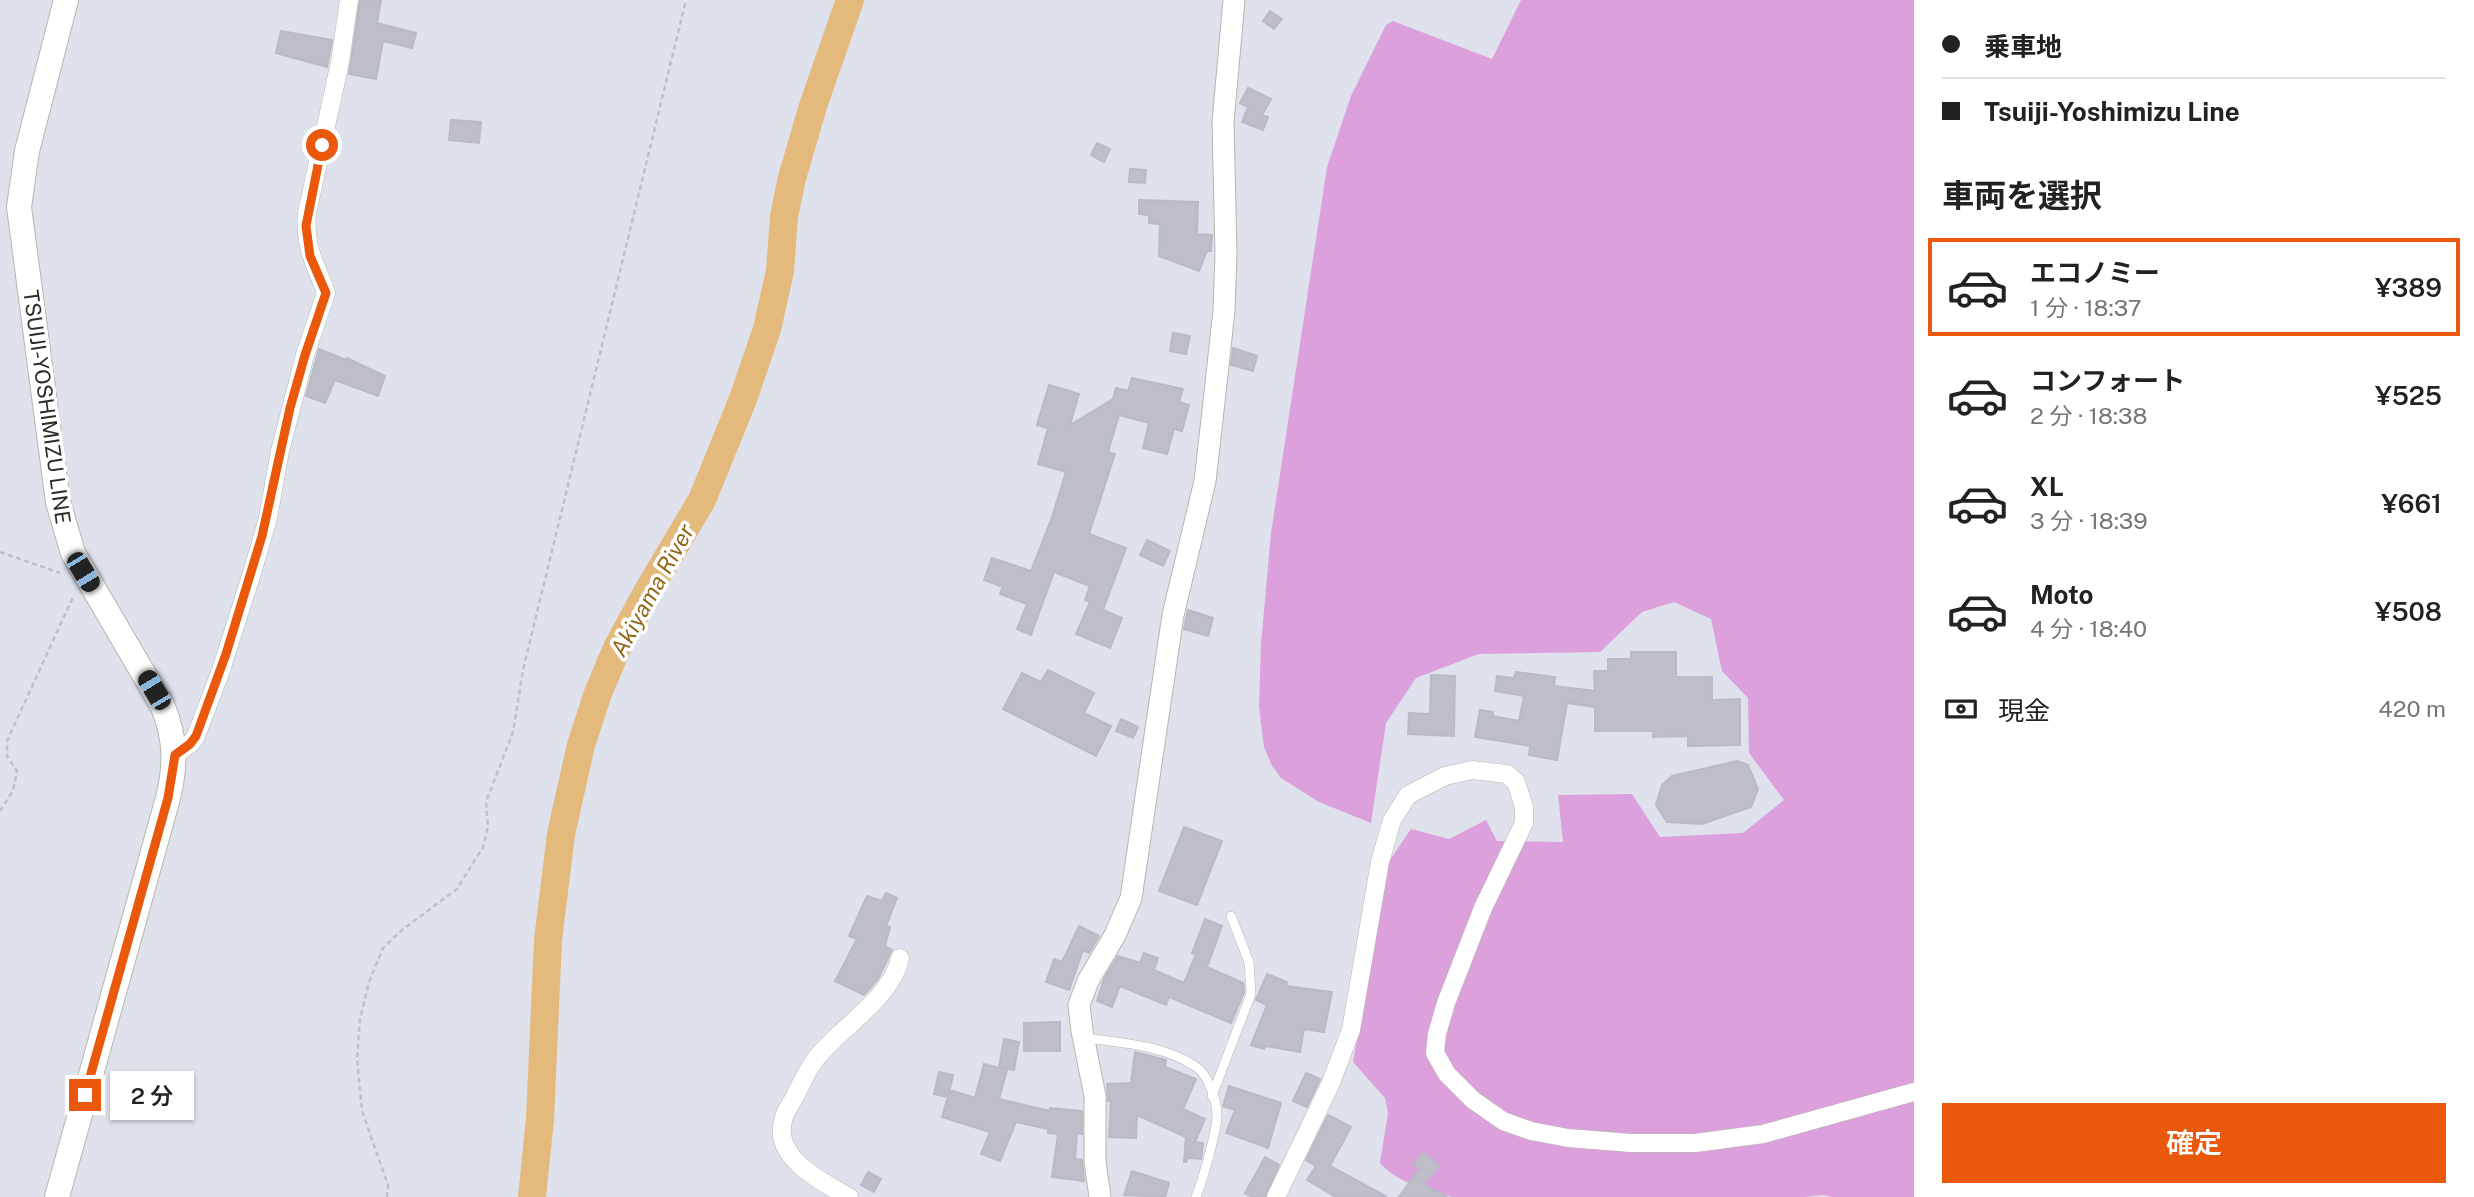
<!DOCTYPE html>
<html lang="ja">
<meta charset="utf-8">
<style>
:root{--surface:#fff;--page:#f6f6f6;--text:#222;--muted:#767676;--line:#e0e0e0;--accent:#ea580c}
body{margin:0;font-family:"Public Sans","Noto Sans JP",sans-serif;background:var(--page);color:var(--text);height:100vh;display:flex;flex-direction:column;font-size:26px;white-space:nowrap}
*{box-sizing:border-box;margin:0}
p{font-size:23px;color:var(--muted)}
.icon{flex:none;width:38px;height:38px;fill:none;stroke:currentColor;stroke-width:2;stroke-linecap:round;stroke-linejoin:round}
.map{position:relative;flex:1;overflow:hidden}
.drawer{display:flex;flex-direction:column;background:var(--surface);width:560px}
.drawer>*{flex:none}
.hud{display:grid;align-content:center;height:154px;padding:0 28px;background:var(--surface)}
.end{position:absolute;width:32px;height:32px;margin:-16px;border:9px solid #ea580c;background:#fff;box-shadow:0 0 0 4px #fff}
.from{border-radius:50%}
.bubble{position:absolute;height:49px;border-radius:0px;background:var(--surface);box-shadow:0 2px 5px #0004;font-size:23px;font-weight:600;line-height:49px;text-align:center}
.car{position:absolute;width:21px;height:42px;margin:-21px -10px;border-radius:9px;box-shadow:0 0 5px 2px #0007;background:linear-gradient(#222 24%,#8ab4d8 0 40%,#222 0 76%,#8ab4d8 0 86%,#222 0)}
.hud b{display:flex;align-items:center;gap:24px;height:66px;font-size:26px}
.hud b+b{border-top:2px solid var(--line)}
.hud i{width:18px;height:18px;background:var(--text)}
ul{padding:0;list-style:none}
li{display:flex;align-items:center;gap:21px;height:98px;margin:0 14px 10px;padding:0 14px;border:4px solid transparent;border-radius:0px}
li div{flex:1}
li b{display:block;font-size:26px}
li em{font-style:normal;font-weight:600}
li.active{border-color:var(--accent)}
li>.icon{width:63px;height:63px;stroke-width:1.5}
h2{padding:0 28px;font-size:32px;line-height:84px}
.pay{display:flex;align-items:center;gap:18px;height:77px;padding:0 28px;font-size:26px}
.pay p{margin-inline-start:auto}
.action{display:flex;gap:14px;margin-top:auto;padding:14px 28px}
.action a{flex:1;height:80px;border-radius:0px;background:var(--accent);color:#fff;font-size:28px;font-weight:600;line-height:80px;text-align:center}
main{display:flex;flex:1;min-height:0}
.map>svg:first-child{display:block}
.green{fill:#dca1dd}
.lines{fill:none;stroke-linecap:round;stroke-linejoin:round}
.river{stroke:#e4b97c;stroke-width:28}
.building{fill:#bdbec8;stroke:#b9b9c7;stroke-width:2}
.service-casing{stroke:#b6b7ac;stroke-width:10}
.minor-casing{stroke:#b6b7ac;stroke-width:19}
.tertiary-casing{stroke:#b6b7ac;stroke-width:23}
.secondary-casing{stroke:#b6b7ac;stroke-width:26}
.path{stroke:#c0c0c0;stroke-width:2.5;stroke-dasharray:5 3.5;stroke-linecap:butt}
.service{stroke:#fff;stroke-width:9}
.minor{stroke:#fff;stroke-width:18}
.tertiary{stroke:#fff;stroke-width:21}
.secondary{stroke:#fff;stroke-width:24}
.route{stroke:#ea580c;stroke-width:9}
.labels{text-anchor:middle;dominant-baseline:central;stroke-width:7;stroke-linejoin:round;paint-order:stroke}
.street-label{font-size:21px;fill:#2c2c2c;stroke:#fff}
.water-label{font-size:23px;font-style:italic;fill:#926919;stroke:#fff}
</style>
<main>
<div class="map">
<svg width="1914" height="1197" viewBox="0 0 1914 1197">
<rect width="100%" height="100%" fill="#dfe1ec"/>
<path class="green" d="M1521,0h393v1197h-82l-8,-2 -20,2h-352c-26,-8 -53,-13 -72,-34l8,-50 -3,-15 -32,-36 35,-199 23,-34 38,10 37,-19 11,21 66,1 -5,-47 74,-1 28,43 83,-4 41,-33 -35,-47 -1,-55 -26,-27 -11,-52 -37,-17 -32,10 -42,40 -121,2 -63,24 -30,45 -15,100 -52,-21 -38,-24 -9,-12 -8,-19 -5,-40 2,-63 10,-111 56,-366 24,-71 35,-71 7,-4 99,38z"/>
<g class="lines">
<path class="river" d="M532,1197l8,-78 8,-179 13,-106 20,-89 17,-52 19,-45 32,-59 53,-89 41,-101 24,-70 13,-58 4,-55 8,-38 21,-72 37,-106"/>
</g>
<path class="building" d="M360,0h21l-4,23 39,10 -4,15 -29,-7 -7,38 -27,-5z
M1270,11l12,8 -8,10 -11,-8z
M281,31l51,9 -5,27 -51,-14z
M1248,88l23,11 -9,16 6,2 -5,13 -21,-8 6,-15 -8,-4z
M451,120l30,2 -2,21 -30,-3z
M1097,143l13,6 -6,13 -13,-7z
M1130,169l16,1 -1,13 -16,-1z
M1139,200l59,2 -1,32 15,1 -1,16h-4l-8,20 -40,-15 1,-32 -11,-1v-8l-10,-1z
M1173,333l17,3 -4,18 -16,-3z
M1233,348l24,8 -4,15 -22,-6z
M319,349l27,11 1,-2 38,18 -7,20 -43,-16 -10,23 -19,-7z
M1132,378l51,11 -4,13 10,3 -7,26 -8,-2 -7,25 -24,-6 6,-25 -30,-8 -11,37 7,2 -26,80 37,14 -23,62 19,8 -12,30 -34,-14 14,-32 -5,-2 5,-14 -36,-14 -23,63 -14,-6 10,-25 -27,-10 3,-7 -19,-7 8,-22 39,13 21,-54 14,-45 -28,-8 10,-36 -11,-3 12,-40 30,9 -9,31 43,-26 3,-11 12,3z
M1147,540l23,11 -7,15 -23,-11z
M1188,610l25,8 -5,18 -24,-7z
M1631,652h45v25h36v23l28,-1v46l-52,1v-10l-35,1v-6h-58v-24l-28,-4 -10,57 -28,-5 1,-9 -55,-9 5,-27 13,2v4l26,5 5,-25 -29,-5 2,-15 17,2 2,-6 39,5 -1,9 41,5 -1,-20h14v-12h23z
M1048,670l46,23 -10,20 27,13 -15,30 -93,-47 19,-36 19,9z
M1431,675l24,1 -1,60 -46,-2 1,-21 21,1z
M1121,719l17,8 -5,11 -17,-7z
M1737,761l11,4 10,24 -7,18 -49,17 -35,-2 -11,-17 6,-20 10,-9z
M1184,827l38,14 -25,64 -38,-14z
M886,893l11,5 -11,28 4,1 -5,19 7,4 -14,29 -14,16 -29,-14 22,-42 -8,-3 18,-40 15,5z
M1205,919l17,7 -15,41 36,16 1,9 -13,31 -62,-26 -3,8 -46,-19 -8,21 -15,-6 7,-22 14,-23 22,7 4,-10 14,5 -4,12 30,13 12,-29 -4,-1z
M1079,926l20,10 -10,17 -6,-3 -14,40 -23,-8 8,-23 8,3z
M1267,974l20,8 -1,4 46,6 -8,40 -20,-3 -4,23 -35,-6 -1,3 -13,-4 16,-40 -11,-5z
M1060,1022v29h-36v-28z
M1004,1039l15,3 -5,28 -15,-3z
M1135,1052l31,8 -1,7 31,12 -13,30 22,10 -10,23 8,1 -2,16 -13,-1 -2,4h-2l2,-25 -49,-22 -1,23 -27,-1 2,-36h-3l-1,-17 24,-1z
M984,1064l23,6 -8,29 51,12v-3l32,3v23l-5,-1 -2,26 7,1 2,21 -32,-4 6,-43 -10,-1v-4l-32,-7 -16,39 -19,-7 9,-22 -48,-15 8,-27 25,8z
M939,1072l14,3 -5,22 -14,-3z
M1306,1073l14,6 -13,28 -14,-6z
M1229,1086l52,17 -13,45 -42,-15 9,-23 -12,-4z
M1328,1115l23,12 -21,39 57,31h-51l-29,-17 9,-14 -10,-6z
M1423,1152l16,14 -16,18 24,13h-48l20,-28 -6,-5z
M1265,1157l14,8 -14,32h-13l-7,-4z
M1132,1171l37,12 -4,14 -41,-2z
M868,1172l13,7 -7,13 -13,-7z"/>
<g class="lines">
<defs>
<path id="service" d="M1086,1038c36,5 77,7 109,28 13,8 21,32 22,47 1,15 -15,69 -21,84
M1212,1096l39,-102 -2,-32 -18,-46"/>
<path id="minor" d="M175,755l15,-11 6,-8 24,-63 32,-100 16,-55 12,-67 25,-96 21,-62c-11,-31 -22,-45 -19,-80l33,-151 9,-62
M849,1197c-28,-16 -79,-40 -65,-80 2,-7 7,-13 10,-19 7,-14 14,-30 24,-42 24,-29 75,-60 82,-98
M1276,1197l54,-112 21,-55 29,-168 12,-42 16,-25 37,-19 27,-6 35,4 9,8 8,25v16l-41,85 -37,95 -9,31 -2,19 12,21 26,26 30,21 28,10 37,7 63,5h64l68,-9 151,-42"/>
<path id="tertiary" d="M1100,1197l-5,-35v-66l-13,-65 -3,-26 9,-24 27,-46 16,-37 42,-283 32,-134 10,-88 9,-83 2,-56 -3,-132 11,-122"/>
<path id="secondary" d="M57,1197l111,-399c8,-33 8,-59 -5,-91l-90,-154 -15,-51 -39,-295 8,-56 39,-151"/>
</defs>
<use href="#service" class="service-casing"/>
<use href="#minor" class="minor-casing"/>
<use href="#tertiary" class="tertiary-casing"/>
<use href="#secondary" class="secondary-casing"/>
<path class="path" d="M0,552l60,21
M0,811l13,-20 4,-20 -10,-15v-15l67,-146
M387,1197l1,-12 -26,-74 -5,-53 3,-39 9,-37 14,-34 19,-18 55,-41 26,-42 5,-20 -2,-25 27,-70 10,-62 163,-670"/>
<use href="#service" class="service"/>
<use href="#minor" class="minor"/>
<use href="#tertiary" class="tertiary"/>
<use href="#secondary" class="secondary"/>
</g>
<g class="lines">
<path class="route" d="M85,1095l83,-297 7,-43 15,-11 6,-8 30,-82 36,-118 28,-128 15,-53 21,-62 -16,-37 -4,-30 16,-81"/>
</g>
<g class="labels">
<g class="street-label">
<text transform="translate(47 407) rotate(82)">TSUIJI-YOSHIMIZU LINE</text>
</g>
<g class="water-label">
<text transform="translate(652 590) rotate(-61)">Akiyama River</text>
</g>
</g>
</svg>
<i class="end from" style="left:322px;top:145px"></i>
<i class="end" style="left:85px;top:1095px"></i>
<div class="bubble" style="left:110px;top:1071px;width:84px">2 分</div>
<i class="car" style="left:83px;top:572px;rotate:149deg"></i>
<i class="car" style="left:154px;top:690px;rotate:329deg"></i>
</div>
<section class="drawer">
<div class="hud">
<b><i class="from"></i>乗車地</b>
<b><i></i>Tsuiji-Yoshimizu Line</b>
</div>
<h2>車両を選択</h2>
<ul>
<li class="active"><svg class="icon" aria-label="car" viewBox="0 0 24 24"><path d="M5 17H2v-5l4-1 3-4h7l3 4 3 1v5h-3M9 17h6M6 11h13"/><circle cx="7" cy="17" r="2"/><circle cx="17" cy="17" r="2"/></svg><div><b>エコノミー</b><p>1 分 · 18:37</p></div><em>¥389</em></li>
<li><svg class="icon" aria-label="car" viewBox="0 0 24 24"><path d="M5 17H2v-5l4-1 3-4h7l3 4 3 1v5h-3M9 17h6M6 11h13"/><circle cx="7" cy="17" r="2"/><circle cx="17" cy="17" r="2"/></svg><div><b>コンフォート</b><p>2 分 · 18:38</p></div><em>¥525</em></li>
<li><svg class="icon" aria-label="car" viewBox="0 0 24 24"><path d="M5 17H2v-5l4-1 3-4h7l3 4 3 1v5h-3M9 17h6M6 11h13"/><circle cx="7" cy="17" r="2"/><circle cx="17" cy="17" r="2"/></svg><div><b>XL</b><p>3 分 · 18:39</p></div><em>¥661</em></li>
<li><svg class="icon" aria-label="car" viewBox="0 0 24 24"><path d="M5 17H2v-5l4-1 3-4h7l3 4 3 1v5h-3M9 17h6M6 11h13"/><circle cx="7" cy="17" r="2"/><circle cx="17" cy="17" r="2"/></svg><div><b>Moto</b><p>4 分 · 18:40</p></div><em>¥508</em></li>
</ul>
<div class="pay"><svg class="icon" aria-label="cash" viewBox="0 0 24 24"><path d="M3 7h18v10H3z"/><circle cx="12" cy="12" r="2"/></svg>現金<p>420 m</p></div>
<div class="action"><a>確定</a></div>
</section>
</main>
